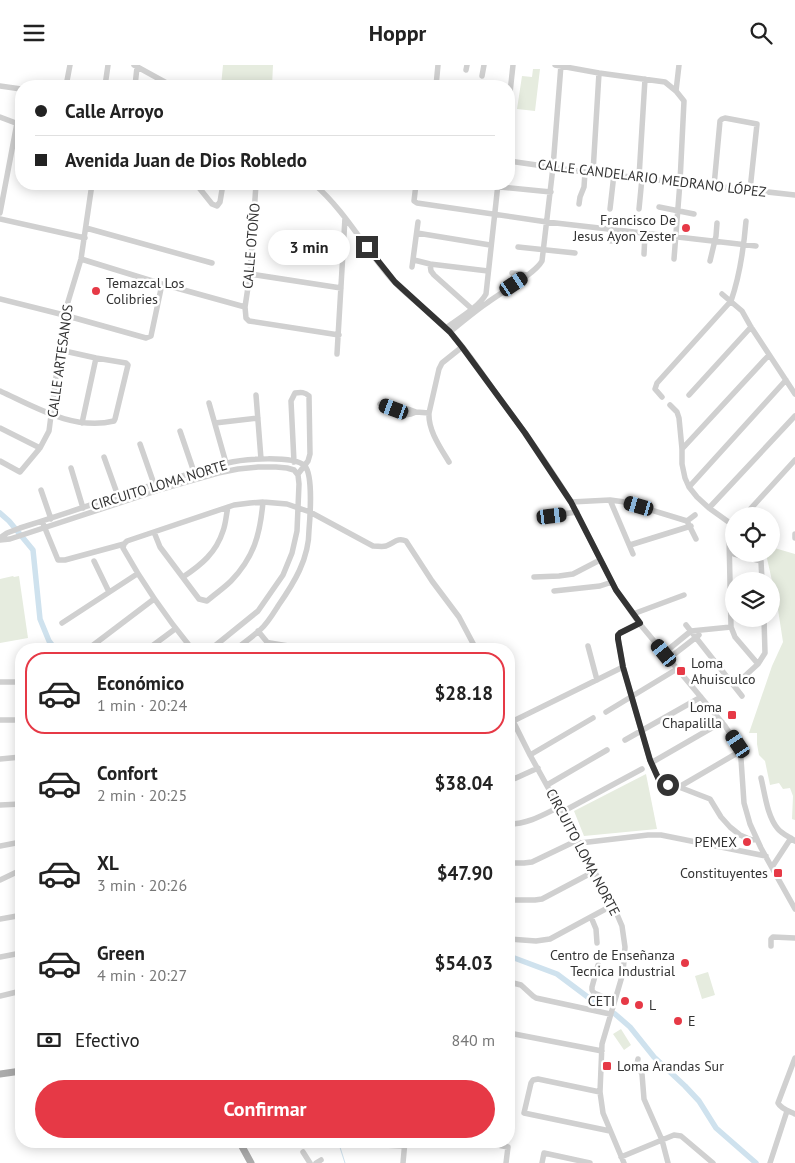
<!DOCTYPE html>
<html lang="es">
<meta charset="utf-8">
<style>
:root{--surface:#fff;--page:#f6f6f6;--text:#222;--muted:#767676;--line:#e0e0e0;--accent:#e63946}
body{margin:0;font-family:"PT Sans",sans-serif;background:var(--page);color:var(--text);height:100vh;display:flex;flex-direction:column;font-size:19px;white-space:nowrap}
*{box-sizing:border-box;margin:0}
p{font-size:16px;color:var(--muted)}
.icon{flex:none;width:28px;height:28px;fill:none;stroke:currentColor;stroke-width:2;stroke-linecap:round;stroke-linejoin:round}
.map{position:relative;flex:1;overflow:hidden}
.sheet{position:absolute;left:15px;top:578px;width:500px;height:505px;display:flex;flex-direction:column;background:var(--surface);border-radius:20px;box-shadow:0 2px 12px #0003}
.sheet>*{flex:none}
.top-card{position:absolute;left:15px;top:15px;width:500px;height:110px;border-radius:20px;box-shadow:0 2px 12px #0003;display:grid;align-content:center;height:110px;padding:0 20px;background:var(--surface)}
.controls{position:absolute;left:725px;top:442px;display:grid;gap:10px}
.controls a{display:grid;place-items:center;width:55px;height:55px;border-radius:50%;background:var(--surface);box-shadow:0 2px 12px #0003;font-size:25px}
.end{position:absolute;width:22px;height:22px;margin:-11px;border:6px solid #333;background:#fff;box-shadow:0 0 0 2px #fff}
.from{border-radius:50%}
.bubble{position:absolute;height:35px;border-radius:18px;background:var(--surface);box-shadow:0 2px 12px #0003;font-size:16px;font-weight:700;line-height:35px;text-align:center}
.car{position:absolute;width:15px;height:30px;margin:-15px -8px;border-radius:6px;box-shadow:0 0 4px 1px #0007;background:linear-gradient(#222 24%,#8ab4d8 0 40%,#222 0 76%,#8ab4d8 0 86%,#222 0)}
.top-card b{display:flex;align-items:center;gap:18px;height:48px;font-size:19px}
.top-card b+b{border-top:1px solid var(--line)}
.top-card i{width:12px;height:12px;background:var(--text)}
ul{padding:9px 0 0;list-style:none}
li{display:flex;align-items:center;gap:15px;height:82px;margin:0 10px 8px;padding:0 10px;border:2px solid transparent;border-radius:20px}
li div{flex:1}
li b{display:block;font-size:19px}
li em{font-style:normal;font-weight:700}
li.active{border-color:var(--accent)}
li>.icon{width:45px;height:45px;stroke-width:1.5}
.pay{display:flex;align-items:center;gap:12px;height:55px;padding:0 20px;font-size:19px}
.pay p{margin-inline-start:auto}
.cta{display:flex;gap:10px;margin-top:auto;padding:10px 20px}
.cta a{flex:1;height:58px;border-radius:30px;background:var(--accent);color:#fff;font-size:20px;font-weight:700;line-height:58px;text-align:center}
header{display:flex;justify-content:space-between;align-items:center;height:65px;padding:0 20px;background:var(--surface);font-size:22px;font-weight:700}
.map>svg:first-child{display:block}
.green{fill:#e6ecdf}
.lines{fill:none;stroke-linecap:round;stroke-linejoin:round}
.stream{stroke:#cfe2ee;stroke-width:1}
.canal{stroke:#cfe2ee;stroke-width:5.5}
.minor{stroke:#d0d0d0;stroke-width:5.5}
.major{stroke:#ababab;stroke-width:7}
.route{stroke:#333;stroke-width:6}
.poi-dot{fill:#e63946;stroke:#fff;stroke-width:2}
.labels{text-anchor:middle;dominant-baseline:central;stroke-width:5;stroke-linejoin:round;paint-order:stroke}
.street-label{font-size:14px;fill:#333;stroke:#fff}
.poi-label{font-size:14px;fill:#333;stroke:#fff;text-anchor:end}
</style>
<header><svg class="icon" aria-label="menu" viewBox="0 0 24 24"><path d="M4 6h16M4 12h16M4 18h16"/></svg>Hoppr<svg class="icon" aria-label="search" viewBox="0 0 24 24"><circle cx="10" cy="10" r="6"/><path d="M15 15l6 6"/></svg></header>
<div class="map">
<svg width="795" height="1098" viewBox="0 0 795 1098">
<rect width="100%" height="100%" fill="#fff"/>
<path class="green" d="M223,0h50l-1,21h-51z
M533,4h7l-5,42 -18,-2 5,-33 10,1z
M771,482l24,7v266l-3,-1 1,-23 -3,-8 -7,1 -4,-6 -9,2 -5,-24 -6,-6 -2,-11v-11h-8l23,-67 11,-24 -6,-39 -11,-49h5z
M13,511l1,1 5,-1 9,62 -28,5v-64z
M646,709l11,55 -73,7 -10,-25z
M708,907l7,23 -13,4 -7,-23z
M621,964l10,16 -7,5 -11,-16z"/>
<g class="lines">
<path class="stream" d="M338,1076l7,22"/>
<path class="canal" d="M0,448l9,8 24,29 7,69 9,22 6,8
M509,891l48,18 32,24 13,7
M615,949l15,13 24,30 31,29 14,15 17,27 40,35"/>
<path class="minor" d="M134,0l38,21
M555,0l44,8 66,9 11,9 8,10 -4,81 -6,77
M466,5l1,-5
M482,11l2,-11
M0,21l21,3
M66,21l4,-21
M105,21l3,-21
M135,21l2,-19
M436,21l2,-21
M676,26l3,-26
M509,37l4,-37
M0,52l21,8
M509,96l76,11 210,23
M593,107l6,-99
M639,112l6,-98
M196,119l16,20 5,2 3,-4 3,-18
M256,119l-6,90 -5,33 1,11 3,3 90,14
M314,119c30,26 49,61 74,91 18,22 43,36 62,57 17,18 31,40 45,60 27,36 53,72 76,110l45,88 23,33 86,103 12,18 4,15 3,44 6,21 11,24 34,61
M416,119l-2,17 3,2 130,19 209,24
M471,119l80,8
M714,121l6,-65 2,-2 3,-1 32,6 -7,66
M579,139l1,-7 4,-10 1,-15
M659,142l35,7
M610,144l4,-35
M639,144l3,-31
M0,148l17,-90
M0,154l85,19
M86,163l126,35
M417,168l73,12
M611,176l1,-11
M518,182l57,6
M644,189l1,-21
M81,194l81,25 83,23
M414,195l16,4 58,7
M710,196l6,-25 1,-13
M430,199l1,7 3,4 38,34
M412,202l6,-45
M512,208l15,2
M250,209l91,14
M722,229l20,17 9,16 44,67
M0,234l64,16 82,23 5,-2 11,-52
M446,263c12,-9 33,-21 40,-34l12,-110
M450,267c12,-10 24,-20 37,-29 13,-10 48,-29 55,-42l11,-94 8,-102
M337,289l8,-136
M0,326c35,16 74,40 114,30l1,-2 13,-54 -2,-2 -30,-5 -36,-8
M256,330l5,64
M689,330l62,-68
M662,332l-7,-8 2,-6 74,-82c8,-23 13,-56 15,-80
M209,338l17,60
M380,339l18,7 6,4 7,-1 5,-2 13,1
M670,340l7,7 2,6 3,31v15l3,14 4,9 8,10 12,11 21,15 4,1
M398,346l10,-2 8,3
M82,358l14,-65
M215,358l43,-5
M0,363l40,20
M180,366l14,41
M140,379l14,40
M682,384l87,-94
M104,392l14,39
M0,396l20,11 20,-24 9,-17 15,-116 17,-56 11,-75
M294,397l-3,-61 4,-8c6,-1 10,-1 14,3l1,58 -2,7 -10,13
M449,397c-9,-15 -21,-32 -20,-49l10,-44 3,-6 20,-16
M71,403l12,40
M689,422l97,-107
M41,425l10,29
M610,435l23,54
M571,437l39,-2 15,2 62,19
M709,443l86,-92
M744,451l51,-56
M540,452l37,-5
M42,456l16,39h7l59,-16 3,-3 107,-36 16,-2 13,-1 24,2 23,8 63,34c5,0 9,1 13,0 8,-3 12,-9 20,-5l26,40 27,36 17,32
M687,456l8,-6
M688,458l8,16
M154,467l6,15 39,52 8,2c8,-7 17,-13 24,-20 23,-24 29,-46 32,-79
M795,469v4
M729,472l2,90 4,10 23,27
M0,473l7,-5 13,-5c52,-16 103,-35 156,-50 16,-5 34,-12 51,-15 16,-4 66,-8 78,3 8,9 5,52 4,64 0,29 -15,53 -31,76 -5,8 -11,18 -18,24 -8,7 -16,13 -24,19
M0,475l10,-1 152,-50 56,-16 20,-4 20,-2h18l11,1 7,2 4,5 1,9 -2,47 -5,22 -9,22 -25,36 -47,38
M124,479l-1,4c20,36 43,69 69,101
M630,480l61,-19
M734,489l27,7 1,20
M94,496l15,31
M183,512c18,-12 33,-24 40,-46 3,-8 3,-16 5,-24
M534,512l25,-1 14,-2 27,-14
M554,526l46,-5 12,-4
M633,549l51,-19
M62,558l75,-49
M639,558l-19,10 -2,3v2l5,29 27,93 9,20 4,3 16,4 31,12 11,18 9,10 10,8 7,3 5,2 5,-1
M686,560l56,71
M258,566l9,11 3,1 37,6
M588,581l9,34
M88,584l66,-50
M148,584l27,-20
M664,588l27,-22 40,-4
M668,594l31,-24
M0,617h21
M735,620l23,-21 7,-11 -1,-34
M606,647l71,-43
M509,648l21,42 83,150 9,21 3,21 -2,26 -21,71 -2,48 3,21 21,50
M0,655h21
M509,658l114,-56
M625,675l76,-43
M530,690l63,-37
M0,694l21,-2
M651,698l71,-41
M761,713c4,16 6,38 17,51 4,5 12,8 17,12
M509,715l7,-2 22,-10
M547,720l60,-35
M679,722l60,-35
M0,740l21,-1
M562,747l80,-43
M509,759c19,0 34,-9 50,-17
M580,778l68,-8h13l105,21
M0,781l21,-4
M509,798h15l8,-1 46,-22
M772,802l19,-29
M0,815l21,-10
M509,835h26l7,-1 53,-28
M591,852l5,12 1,14
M0,854l17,-3 4,-2
M509,874l27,2 14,-2 63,-34
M771,881v-7l2,-2 22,1
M0,892l21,-4
M598,900l-6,22v3l2,3 20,8
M509,917l12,3 12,11 3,2 74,16
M0,931l21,-5
M509,968l93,18
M795,993l-17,45c3,6 11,8 17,11
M638,994l-1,5 5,10 2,25 18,41 6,23
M600,1027l-62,-13 -5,1 -2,3 -7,30 86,18
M477,1076l31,6 -2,16
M383,1080l21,1
M303,1087l7,11
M621,1092l53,-22 7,1 32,27
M316,1098l5,-3
M403,1098l2,-22
M542,1098l2,-10 46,10
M770,1098l17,-52"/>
<path class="major" d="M0,1009l21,-3
M239,1076l12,22"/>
</g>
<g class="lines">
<path class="route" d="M367,182l28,35 55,50 12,15 63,86 46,69 45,88 24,33 -20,10 -2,2v4l5,28 27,93 9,20 4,3 5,2"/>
</g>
<g class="poi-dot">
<circle cx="686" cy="163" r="5"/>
<circle cx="96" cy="226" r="5"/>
<rect x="676" y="601" width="10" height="10" rx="2.5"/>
<rect x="727" y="645" width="10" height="10" rx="2.5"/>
<circle cx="747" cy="777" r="5"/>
<rect x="773" y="803" width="10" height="10" rx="2.5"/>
<circle cx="685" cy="898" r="5"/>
<circle cx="625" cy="936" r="5"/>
<circle cx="639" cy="940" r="5"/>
<circle cx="678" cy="956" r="5"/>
<rect x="602" y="996" width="10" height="10" rx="2.5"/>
</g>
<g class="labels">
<g class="street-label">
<text transform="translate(652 113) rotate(7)">CALLE CANDELARIO MEDRANO LÓPEZ</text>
<text transform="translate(251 181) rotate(-85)">CALLE OTOÑO</text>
<text transform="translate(60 296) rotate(-82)">CALLE ARTESANOS</text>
<text transform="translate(159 420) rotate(-17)">CIRCUITO LOMA NORTE</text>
<text transform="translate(583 787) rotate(62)">CIRCUITO LOMA NORTE</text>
</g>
<g class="poi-label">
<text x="676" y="155">Francisco De<tspan x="676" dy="16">Jesus Ayon Zester</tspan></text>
<text x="106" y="218" text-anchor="start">Temazcal Los<tspan x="106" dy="16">Colibries</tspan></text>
<text x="691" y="598" text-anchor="start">Loma<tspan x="691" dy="16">Ahuisculco</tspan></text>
<text x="722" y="642">Loma<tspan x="722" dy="16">Chapalilla</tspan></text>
<text x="737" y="777">PEMEX</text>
<text x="768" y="808">Constituyentes</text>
<text x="675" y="890">Centro de Enseñanza<tspan x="675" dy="16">Tecnica Industrial</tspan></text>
<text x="615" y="936">CETI</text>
<text x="649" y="940" text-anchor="start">L</text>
<text x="688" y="956" text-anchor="start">E</text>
<text x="617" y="1001" text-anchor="start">Loma Arandas Sur</text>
</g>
</g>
</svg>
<div class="controls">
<a><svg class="icon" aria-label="locate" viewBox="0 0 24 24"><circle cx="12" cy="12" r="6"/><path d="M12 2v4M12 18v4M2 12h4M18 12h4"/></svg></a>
<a><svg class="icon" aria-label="layers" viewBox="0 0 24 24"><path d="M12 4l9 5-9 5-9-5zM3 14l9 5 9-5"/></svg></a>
</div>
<i class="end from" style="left:668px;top:720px"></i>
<i class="end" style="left:367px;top:182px"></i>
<div class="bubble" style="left:268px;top:165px;width:82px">3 min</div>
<i class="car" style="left:514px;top:219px;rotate:56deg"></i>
<i class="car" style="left:394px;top:344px;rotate:290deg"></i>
<i class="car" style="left:639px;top:441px;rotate:286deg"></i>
<i class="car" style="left:552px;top:451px;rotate:83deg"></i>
<i class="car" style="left:664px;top:588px;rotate:321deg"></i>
<i class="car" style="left:738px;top:679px;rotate:326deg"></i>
<div class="top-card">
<b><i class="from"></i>Calle Arroyo</b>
<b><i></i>Avenida Juan de Dios Robledo</b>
</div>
<section class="sheet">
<ul>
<li class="active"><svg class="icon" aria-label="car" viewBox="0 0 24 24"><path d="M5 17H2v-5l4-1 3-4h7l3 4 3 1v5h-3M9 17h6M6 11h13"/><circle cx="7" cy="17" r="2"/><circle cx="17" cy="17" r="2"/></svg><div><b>Económico</b><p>1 min · 20:24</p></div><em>$28.18</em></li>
<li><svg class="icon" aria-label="car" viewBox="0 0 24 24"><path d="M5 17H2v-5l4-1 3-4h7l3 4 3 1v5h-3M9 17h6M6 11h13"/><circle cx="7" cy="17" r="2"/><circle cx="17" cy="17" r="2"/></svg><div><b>Confort</b><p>2 min · 20:25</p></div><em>$38.04</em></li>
<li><svg class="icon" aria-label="car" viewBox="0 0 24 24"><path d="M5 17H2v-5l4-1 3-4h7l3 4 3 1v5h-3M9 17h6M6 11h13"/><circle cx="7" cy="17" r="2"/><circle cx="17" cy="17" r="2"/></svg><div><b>XL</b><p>3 min · 20:26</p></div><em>$47.90</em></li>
<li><svg class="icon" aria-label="car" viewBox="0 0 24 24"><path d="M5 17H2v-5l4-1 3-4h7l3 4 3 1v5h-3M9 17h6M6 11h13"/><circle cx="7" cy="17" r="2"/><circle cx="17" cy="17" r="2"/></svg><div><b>Green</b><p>4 min · 20:27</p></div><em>$54.03</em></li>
</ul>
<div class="pay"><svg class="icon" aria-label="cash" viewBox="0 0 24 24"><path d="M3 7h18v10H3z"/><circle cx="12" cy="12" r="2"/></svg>Efectivo<p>840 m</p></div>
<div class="cta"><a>Confirmar</a></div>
</section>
</div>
